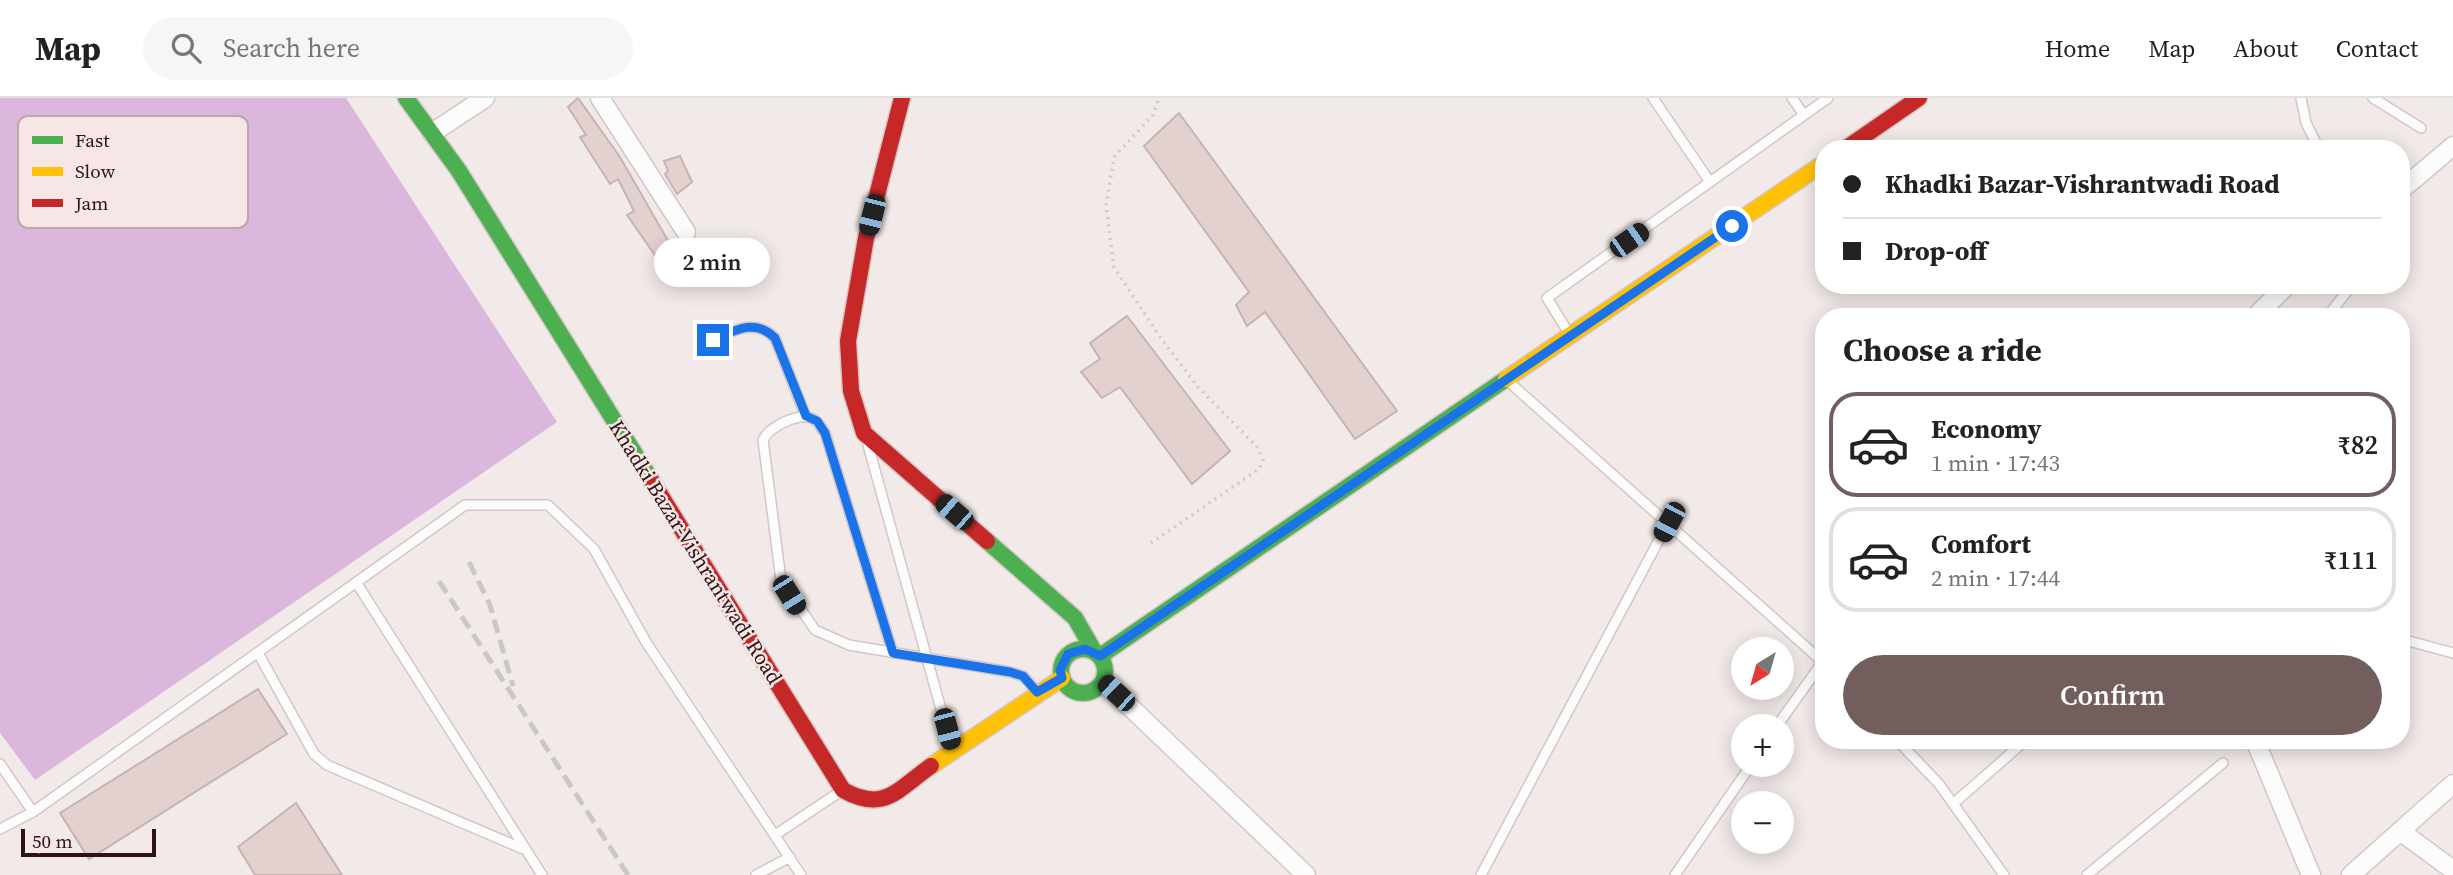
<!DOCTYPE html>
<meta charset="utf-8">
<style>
:root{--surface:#fff;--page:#f6f6f6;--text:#222;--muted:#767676;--line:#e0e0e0;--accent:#735e5e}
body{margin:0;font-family:"Source Serif 4",serif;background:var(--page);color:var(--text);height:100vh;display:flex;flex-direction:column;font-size:26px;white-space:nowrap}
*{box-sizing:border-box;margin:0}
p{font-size:23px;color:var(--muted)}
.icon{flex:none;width:38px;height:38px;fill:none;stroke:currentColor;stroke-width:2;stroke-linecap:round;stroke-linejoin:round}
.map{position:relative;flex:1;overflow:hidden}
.sheet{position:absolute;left:1815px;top:210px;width:595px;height:441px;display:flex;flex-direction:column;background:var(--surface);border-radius:28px;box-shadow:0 4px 18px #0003}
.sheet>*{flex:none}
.top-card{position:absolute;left:1815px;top:42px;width:595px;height:154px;border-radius:28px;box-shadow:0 4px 18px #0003;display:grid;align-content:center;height:154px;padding:0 28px;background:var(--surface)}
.needle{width:46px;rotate:217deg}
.controls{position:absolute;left:1731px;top:539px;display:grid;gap:14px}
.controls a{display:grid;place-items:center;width:63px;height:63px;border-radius:50%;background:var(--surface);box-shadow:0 4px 18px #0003;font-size:35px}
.scale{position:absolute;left:21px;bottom:18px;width:135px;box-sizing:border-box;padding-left:7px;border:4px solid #2e1313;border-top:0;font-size:19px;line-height:24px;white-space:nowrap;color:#2e1313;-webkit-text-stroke:5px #f6e6e5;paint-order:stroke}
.end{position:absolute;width:32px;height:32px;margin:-16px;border:9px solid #1a73e8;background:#fff;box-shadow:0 0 0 4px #fff}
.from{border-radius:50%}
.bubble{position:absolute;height:49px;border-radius:24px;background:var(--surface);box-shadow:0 4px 18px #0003;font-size:23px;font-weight:600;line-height:49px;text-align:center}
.car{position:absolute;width:21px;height:42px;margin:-21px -10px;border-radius:9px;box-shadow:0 0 5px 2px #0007;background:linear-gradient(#222 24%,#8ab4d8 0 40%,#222 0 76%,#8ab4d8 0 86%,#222 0)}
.top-card b{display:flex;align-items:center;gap:24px;height:66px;font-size:26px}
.top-card b+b{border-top:2px solid var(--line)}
.top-card i{width:18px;height:18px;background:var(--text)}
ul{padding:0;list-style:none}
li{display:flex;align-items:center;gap:21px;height:105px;margin:0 14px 10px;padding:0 14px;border:4px solid var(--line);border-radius:28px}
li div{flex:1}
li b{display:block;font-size:26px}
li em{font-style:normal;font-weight:600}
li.on{border-color:var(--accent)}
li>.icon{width:63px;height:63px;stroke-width:1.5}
h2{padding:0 28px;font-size:32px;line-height:84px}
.action{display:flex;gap:14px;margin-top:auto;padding:14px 28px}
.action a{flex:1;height:80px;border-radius:42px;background:var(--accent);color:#fff;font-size:28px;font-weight:600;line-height:80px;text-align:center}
header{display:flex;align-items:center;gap:42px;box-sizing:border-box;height:98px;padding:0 35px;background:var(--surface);border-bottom:2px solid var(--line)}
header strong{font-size:33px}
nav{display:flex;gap:38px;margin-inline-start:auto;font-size:24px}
.search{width:490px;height:63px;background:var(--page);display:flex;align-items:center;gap:18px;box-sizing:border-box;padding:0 24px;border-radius:38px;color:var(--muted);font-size:26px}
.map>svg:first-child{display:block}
.forest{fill:#dbb7dd}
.building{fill:#e3d1d0;stroke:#c5b4b3;stroke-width:2}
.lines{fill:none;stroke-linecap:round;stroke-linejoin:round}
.lane-casing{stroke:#d6c5c4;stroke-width:12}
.street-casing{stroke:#d6c5c4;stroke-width:21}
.fast-casing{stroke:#d6c5c4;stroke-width:19}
.slow-casing{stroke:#d6c5c4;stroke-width:19}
.jam-casing{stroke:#d6c5c4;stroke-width:19}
.path{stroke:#d0c9c9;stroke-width:3.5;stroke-dasharray:2 5;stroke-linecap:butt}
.lane{stroke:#fdfcfc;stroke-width:9}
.street{stroke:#fdfcfc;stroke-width:18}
.fast{stroke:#4caf50;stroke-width:16}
.slow{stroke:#ffc107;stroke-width:16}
.jam{stroke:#c62828;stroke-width:16}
.rail{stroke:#cbc7c7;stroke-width:5;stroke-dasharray:14 7;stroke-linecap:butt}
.route{stroke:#1a73e8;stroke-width:9}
.labels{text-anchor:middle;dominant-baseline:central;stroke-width:5;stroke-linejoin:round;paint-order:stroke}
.street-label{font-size:21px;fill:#2e1313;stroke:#f6e6e5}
.key{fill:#f6e6e5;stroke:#baa7a6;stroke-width:2}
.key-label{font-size:19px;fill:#2e1313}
</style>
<header>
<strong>Map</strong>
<div class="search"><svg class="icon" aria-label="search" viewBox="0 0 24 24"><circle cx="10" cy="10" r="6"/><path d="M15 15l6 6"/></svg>Search here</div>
<nav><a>Home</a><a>Map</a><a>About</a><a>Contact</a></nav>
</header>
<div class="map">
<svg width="2453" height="777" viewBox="0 0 2453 777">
<rect width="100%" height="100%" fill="#f2eae9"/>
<path class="forest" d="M0,0h346l211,324 -522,358 -35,-47z"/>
<path class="building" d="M578,0l42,59 55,96 -16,8 -32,-46 7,-4 -16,-32 -8,5 -30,-47 6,-2 -18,-28z
M1179,15l218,298 -42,28 -90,-127 -18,14 -11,-21 13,-13 -105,-146z
M680,58l12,26 -15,12 -12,-20 3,-3 -4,-10z
M1127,218l103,135 -38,33 -72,-97 -18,11 -21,-26 19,-13 -10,-16z
M258,591l29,45 -198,125 -29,-46z
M296,705l46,72h-87l-17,-28z"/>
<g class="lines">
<defs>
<path id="lane" d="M1653,0l57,84
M1792,0l12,17
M2301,0l5,25 13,26
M2373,0l48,30
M2327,219l25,-32
M1568,234l-21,-34 281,-200
M713,242c22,-10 42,-22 62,-2l31,79
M1509,284l315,281
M868,347l84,304
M356,484l186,293
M2401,541l52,14
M258,555l56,101 13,11 194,83
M893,555l-68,-220c-5,-7 -8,-14 -17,-16 -13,-2 -39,10 -45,23l18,140 34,50 34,15 161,27 13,4 13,14
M1777,628l47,-66
M1897,642l42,44 65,91
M0,666l33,48
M1953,706l73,-64
M0,731l33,-17 432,-307h83l46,44 52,93 155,233
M775,737l66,-44
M756,777l34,-18
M1481,777l188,-354
M1675,777l76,-110
M2087,777l136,-112"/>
<path id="street" d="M600,0l86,134
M432,35l53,-35
M2401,92l52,-44
M2255,219l32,-32
M1103,583l203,194
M2255,642l56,135
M2400,733l53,39
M2351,777l102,-91"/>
<path id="fast" d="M406,0l53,73 194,312
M987,443l88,77 19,33
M1061 573a22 22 0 1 1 44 0a22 22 0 1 1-44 0Z
M1100,558l406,-277"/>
<path id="slow" d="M1506,281l318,-216
M931,668l131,-88"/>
<path id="jam" d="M902,0l-36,140 -18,103 3,50 13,42 123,108
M1845,51l74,-51
M653,385l190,307c41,23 54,0 88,-24"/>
</defs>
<use href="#lane" class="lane-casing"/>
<use href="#street" class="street-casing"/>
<use href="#fast" class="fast-casing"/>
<use href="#slow" class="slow-casing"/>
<use href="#jam" class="jam-casing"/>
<path class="path" d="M1151,445l108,-74 4,-9 -6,-13 -59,-60 -36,-47 -48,-73 -8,-61 8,-49 39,-42 6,-17"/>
<use href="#lane" class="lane"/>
<use href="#street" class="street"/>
<use href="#fast" class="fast"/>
<use href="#slow" class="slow"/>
<use href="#jam" class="jam"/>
<path class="rail" d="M469,464l21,43 23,81
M439,483l189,294"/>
</g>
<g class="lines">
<path class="route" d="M713,242c22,-10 42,-22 62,-2l31,78 11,5 8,12 68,220 117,19 13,4 14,16 25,-14 -2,-8 8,-16 17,-5 15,7 632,-430"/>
</g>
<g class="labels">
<g class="street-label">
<text transform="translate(696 454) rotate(58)">Khadki Bazar-Vishrantwadi Road</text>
</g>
</g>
<rect x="18" y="18" width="230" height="112" rx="10" class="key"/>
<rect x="32" y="38" width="31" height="8" fill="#4caf50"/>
<rect x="32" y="69" width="31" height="9" fill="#ffc107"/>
<rect x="32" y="101" width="31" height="8" fill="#c62828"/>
<g class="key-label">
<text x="75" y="49">Fast</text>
<text x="75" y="80">Slow</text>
<text x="75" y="112">Jam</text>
</g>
</svg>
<div class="controls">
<a><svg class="needle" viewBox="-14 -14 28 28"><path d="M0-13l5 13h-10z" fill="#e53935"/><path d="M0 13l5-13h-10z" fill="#767676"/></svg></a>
<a>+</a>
<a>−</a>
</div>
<div class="scale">50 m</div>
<i class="end from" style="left:1732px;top:128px"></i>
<i class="end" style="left:713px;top:242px"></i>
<div class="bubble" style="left:654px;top:140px;width:116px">2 min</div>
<i class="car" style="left:872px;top:117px;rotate:194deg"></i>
<i class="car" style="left:1629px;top:142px;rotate:55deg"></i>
<i class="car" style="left:954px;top:414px;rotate:311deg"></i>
<i class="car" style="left:1669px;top:424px;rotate:208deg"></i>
<i class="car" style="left:789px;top:497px;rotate:148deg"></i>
<i class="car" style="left:1116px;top:595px;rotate:313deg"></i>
<i class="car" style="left:947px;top:631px;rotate:165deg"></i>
<div class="top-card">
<b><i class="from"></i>Khadki Bazar-Vishrantwadi Road</b>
<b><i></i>Drop-off</b>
</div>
<section class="sheet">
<h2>Choose a ride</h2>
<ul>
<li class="on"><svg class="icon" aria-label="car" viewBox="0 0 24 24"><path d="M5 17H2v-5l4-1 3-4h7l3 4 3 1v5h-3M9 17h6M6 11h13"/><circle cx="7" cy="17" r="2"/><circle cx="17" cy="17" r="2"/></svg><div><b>Economy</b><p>1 min · 17:43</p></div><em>₹82</em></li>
<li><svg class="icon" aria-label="car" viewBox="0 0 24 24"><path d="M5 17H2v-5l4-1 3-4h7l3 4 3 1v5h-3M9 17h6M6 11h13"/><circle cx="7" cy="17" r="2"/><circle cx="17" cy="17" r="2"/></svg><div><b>Comfort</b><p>2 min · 17:44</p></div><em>₹111</em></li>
</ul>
<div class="action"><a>Confirm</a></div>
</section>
</div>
